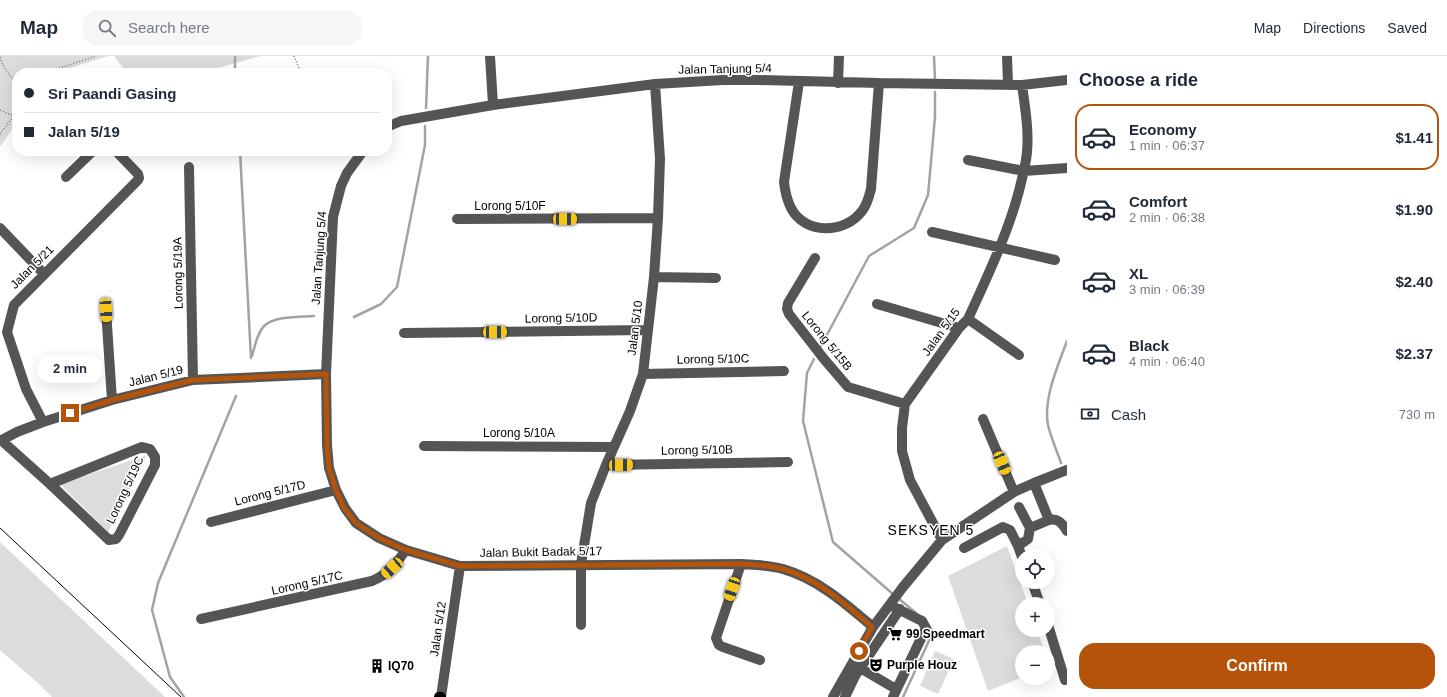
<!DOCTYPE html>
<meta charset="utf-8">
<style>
:root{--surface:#fff;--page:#f6f6f7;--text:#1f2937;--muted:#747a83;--line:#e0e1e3;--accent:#b45309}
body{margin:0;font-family:Arial,sans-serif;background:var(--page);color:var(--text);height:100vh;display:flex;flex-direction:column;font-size:15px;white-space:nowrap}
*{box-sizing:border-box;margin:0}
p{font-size:13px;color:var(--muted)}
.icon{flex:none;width:22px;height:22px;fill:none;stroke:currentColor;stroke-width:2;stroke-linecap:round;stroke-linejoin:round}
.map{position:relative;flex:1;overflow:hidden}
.sheet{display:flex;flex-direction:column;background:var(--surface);width:380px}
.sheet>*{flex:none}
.banner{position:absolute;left:12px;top:12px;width:380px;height:88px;border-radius:16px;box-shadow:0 4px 16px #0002;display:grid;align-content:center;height:88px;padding:0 12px;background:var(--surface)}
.fabs{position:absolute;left:1015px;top:493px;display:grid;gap:8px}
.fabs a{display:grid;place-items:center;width:40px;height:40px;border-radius:50%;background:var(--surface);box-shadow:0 4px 16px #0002;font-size:20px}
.end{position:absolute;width:18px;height:18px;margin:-9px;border:5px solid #b45309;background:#fff;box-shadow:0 0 0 2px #fff}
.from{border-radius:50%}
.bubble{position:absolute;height:28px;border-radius:14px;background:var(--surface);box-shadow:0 4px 16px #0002;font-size:13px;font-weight:600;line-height:28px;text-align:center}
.car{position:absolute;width:12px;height:24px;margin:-12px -6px;border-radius:5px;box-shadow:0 0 3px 1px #0007;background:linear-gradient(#f5c518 24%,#345 0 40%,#f5c518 0 76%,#345 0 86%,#f5c518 0)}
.banner b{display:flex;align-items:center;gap:14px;height:38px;font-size:15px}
.banner b+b{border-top:1px solid var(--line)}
.banner i{width:10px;height:10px;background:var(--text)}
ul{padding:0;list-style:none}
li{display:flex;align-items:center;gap:12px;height:66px;margin:0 8px 6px;padding:0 4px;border:2px solid transparent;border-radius:16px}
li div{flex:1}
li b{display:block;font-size:15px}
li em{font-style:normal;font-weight:600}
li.on{border-color:var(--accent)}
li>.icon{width:36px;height:36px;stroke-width:1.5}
h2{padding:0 12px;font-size:18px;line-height:48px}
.pay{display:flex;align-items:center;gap:10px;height:44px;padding:0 12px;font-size:15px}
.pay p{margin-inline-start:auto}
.button{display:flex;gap:8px;margin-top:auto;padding:8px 12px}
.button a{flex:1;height:46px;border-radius:16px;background:var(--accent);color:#fff;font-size:16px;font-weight:600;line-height:46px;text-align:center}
header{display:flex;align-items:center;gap:24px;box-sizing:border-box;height:56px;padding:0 20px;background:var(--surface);border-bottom:1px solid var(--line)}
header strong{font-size:19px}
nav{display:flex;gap:22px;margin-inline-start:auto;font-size:14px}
.search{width:280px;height:36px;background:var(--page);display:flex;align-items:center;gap:10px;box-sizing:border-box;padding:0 14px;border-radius:16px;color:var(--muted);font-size:15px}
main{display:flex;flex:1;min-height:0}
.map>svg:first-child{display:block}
.green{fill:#dcdcdc}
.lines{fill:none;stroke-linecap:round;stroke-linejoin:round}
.stream{stroke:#a3a3a3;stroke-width:2.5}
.major-casing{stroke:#dbdbdb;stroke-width:11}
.path{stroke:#777;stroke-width:1.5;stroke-dasharray:1 2;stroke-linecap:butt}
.minor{stroke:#555;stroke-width:10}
.major{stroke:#000;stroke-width:10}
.tram{stroke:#000;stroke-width:1}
.route{stroke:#b45309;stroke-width:5}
.labels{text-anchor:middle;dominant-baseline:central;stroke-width:3;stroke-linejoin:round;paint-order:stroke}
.street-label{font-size:12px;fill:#000;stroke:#fff}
.poi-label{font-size:12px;font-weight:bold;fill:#000;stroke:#fff;text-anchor:start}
.quarter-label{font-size:14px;letter-spacing:1px;fill:#000;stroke:#fff}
</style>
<header>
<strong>Map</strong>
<div class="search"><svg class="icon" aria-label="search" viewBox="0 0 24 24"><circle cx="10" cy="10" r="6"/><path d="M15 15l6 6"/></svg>Search here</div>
<nav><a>Map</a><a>Directions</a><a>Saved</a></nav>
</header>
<main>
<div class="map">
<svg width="1067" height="641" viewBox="0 0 1067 641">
<rect width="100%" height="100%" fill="#fff"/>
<path class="green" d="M0,0h108l-54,17h-37v49l-17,25z
M114,0h146l-60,17h-73z
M147,399l-39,77 -48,-48z
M0,486l165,155h-113l-14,-14 -38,-33z
M1007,490l21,58h-6v26h15l8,22h-23v25l-34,14 -40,-115z
M935,595l19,8 -16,35 -18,-8z"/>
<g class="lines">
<path class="stream" d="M235,0v17
M934,0l1,24
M426,52l2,-52
M240,95l11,207
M354,261l27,-13 16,-17 28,-142v-19
M821,290l48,-90 45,-28 14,-33 7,-78v-25
M252,300c3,-10 5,-23 12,-30 10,-10 36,-9 50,-10
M814,303l-7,14 -4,48 30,121 61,53
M1061,407c-4,-12 -10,-25 -13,-38 -5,-26 10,-60 19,-84
M898,542l18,15
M184,641l-14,-20 -18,-67 6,-27 78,-187
M903,641l30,-65 -4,-6"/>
<defs>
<path id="major" d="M439,641h2"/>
</defs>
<use href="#major" class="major-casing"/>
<path class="path" d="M294,0l7,17
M0,1c3,10 9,19 17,25
M45,17l51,-17
M0,54l14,6
M0,78l17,-22"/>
<path class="minor" d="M490,0l3,49
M1007,0l1,28
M799,26l-15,100c1,9 3,18 7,26 14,27 54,26 71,3 5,-6 7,-14 9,-22l8,-106
M838,27l1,-27
M387,71l14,-6 92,-16 162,-21 68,-4h35l121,3 143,2 45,-5
M363,95l-16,22 -6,13 -8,31 -7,157 1,71 2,23 7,22 9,18 11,15 23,15 27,12 54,16 281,-2c14,1 29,1 42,5 35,10 63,35 90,58
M968,104l56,11 43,-3
M189,111l4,213
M66,121l27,-26
M457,163l201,-1
M0,172l44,46
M932,176l123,28
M815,202l-27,45 -1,6 2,5 35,45 24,28 57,17
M654,221l62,1
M877,248l82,24
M106,254l6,90
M968,263l51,36
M404,277l243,-3
M643,318l141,-3
M983,363l31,73
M43,366l-17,-33 -19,-57 7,-27 124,-125 1,-2 -1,-4 -22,-23
M1,384l49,44 59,56 7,-1 3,-4 36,-70v-8l-5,-8 -8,-2 -92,37
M0,385l17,-9 26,-10 69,-22 81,-20 133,-6
M424,390l190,1
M606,409l182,-3
M1034,427l15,37c9,-2 13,3 18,11
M1019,451l11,21 19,-8
M211,466l125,-32
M942,484l-32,-60 -8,-29v-23l3,-24 54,-76 9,-9c19,-42 39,-83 51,-128 3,-13 7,-26 8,-39 2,-22 -2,-45 -5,-67
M964,492l39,-21 7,3 8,16
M1022,501l-4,-11 10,-7 2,-11
M741,508l-25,74 3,7 4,2 37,13
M1032,526l8,22
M890,549l32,16 4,7 -33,69
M201,563l171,-38c18,-8 22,-15 34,-31
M581,569v-61l10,-61 15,-38 24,-54 13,-37 11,-97 4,-59 2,-59 -5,-75
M1048,569l17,55
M855,609l41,24
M441,641l19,-131
M833,641l40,-70 30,-40 39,-47 72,-48 20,-9 33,-13
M845,641l10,-21 45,-67"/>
<use href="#major" class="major"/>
<path class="tram" d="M0,472l181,169"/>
</g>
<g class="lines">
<path class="route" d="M70,357l42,-13 81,-20 133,-6 1,71 2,23 7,22 8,18 12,15 23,15 27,12 54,16 281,-2c14,1 29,1 42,5 35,10 62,35 89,58l-13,24"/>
</g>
<defs>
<symbol id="supermarket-bare" viewBox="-9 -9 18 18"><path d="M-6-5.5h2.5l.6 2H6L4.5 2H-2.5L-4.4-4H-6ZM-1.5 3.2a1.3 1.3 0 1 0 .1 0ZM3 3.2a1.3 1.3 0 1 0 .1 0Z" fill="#000" stroke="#fff" stroke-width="2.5" paint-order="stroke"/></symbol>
<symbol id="theatre-bare" viewBox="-9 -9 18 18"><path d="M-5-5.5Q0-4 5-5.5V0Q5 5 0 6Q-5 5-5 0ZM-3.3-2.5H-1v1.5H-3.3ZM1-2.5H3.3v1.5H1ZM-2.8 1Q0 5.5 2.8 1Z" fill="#000" stroke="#fff" stroke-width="2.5" paint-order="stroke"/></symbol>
<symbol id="building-bare" viewBox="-9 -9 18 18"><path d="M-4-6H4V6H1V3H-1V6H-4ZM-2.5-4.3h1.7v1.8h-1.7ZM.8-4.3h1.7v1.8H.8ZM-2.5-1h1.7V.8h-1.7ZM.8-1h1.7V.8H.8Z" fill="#000" stroke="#fff" stroke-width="2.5" paint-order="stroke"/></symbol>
</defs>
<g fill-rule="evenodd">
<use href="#supermarket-bare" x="885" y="568" width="20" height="20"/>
<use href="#theatre-bare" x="866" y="599" width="20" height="20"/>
<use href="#building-bare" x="367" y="600" width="20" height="20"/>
</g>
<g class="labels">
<g class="street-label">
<text transform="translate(725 13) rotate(-1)">Jalan Tanjung 5/4</text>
<text x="510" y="150">Lorong 5/10F</text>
<text transform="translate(319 202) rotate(-86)">Jalan Tanjung 5/4</text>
<text transform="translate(32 211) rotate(-45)">Jalan 5/21</text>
<text transform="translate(178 217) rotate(-91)">Lorong 5/19A</text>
<text transform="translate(561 262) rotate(-1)">Lorong 5/10D</text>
<text transform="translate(635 272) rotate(-83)">Jalan 5/10</text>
<text transform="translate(941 276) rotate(-54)">Jalan 5/15</text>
<text transform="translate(827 285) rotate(51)">Lorong 5/15B</text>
<text transform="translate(713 303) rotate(-1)">Lorong 5/10C</text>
<text transform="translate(156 320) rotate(-14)">Jalan 5/19</text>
<text x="519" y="377">Lorong 5/10A</text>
<text transform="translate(697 394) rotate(-1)">Lorong 5/10B</text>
<text transform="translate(125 434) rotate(-65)">Lorong 5/19C</text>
<text transform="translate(270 437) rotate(-14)">Lorong 5/17D</text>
<text transform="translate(541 496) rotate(-1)">Jalan Bukit Badak 5/17</text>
<text transform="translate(307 527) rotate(-13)">Lorong 5/17C</text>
<text transform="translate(438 573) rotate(-82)">Jalan 5/12</text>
</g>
<g class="poi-label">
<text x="906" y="578">99 Speedmart</text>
<text x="887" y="609">Purple Houz</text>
<text x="388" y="610">IQ70</text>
</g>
<g class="quarter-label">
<text x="931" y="474">SEKSYEN 5</text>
</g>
</g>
</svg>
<div class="fabs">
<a><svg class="icon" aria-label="locate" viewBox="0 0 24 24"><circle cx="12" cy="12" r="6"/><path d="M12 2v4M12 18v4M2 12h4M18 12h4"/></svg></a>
<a>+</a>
<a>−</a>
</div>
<i class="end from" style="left:859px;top:595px"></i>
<i class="end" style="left:70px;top:357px"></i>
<div class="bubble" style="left:37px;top:299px;width:66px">2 min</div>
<i class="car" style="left:565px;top:163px;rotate:90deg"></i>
<i class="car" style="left:106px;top:254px;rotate:177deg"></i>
<i class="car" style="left:495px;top:276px;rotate:89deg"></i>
<i class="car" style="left:1002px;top:407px;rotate:157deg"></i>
<i class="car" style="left:621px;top:409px;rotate:89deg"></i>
<i class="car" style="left:392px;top:512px;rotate:228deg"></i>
<i class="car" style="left:732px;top:533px;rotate:199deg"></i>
<div class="banner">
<b><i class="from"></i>Sri Paandi Gasing</b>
<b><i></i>Jalan 5/19</b>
</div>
</div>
<section class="sheet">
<h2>Choose a ride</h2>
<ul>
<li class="on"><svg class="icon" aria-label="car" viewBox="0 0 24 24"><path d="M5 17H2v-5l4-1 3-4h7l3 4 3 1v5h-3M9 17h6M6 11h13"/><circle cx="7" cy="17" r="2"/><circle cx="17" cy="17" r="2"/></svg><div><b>Economy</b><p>1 min · 06:37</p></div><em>$1.41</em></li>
<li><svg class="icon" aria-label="car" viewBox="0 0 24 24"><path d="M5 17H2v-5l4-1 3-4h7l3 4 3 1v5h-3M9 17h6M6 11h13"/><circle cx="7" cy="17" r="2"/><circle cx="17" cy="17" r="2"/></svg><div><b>Comfort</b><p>2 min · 06:38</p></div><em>$1.90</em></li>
<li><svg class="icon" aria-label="car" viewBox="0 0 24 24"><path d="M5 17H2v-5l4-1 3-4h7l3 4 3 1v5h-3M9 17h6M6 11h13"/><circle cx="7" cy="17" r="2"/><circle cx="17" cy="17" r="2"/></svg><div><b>XL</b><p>3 min · 06:39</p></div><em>$2.40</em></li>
<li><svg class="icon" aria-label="car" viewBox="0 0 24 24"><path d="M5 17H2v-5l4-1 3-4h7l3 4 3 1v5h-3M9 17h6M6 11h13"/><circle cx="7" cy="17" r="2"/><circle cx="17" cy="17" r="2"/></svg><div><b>Black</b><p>4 min · 06:40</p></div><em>$2.37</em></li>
</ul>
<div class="pay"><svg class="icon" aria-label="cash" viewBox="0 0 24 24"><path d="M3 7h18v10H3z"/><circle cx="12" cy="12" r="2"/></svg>Cash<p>730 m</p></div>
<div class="button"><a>Confirm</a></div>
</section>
</main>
